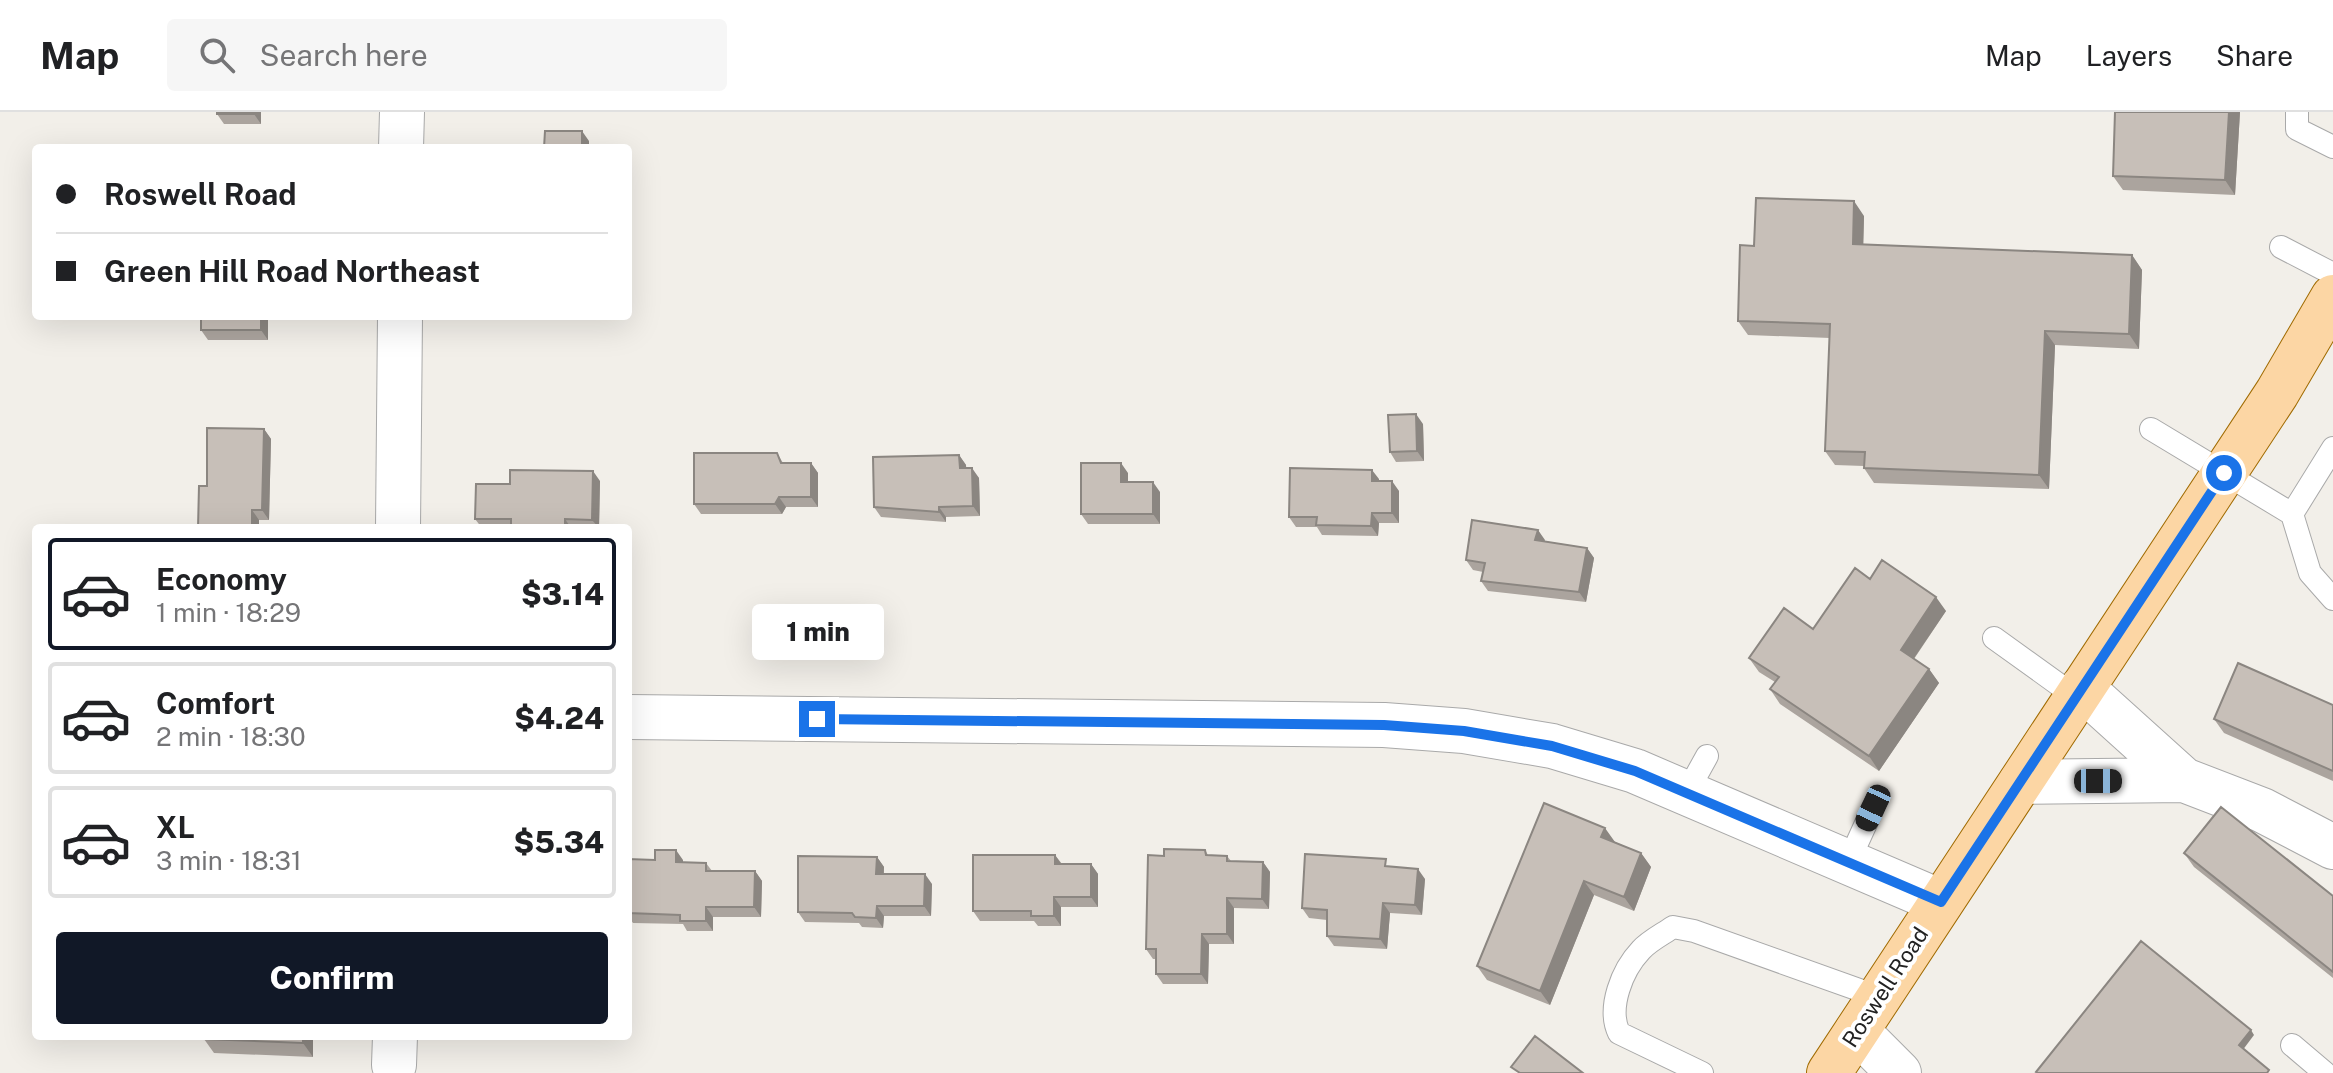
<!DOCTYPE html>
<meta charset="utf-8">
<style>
:root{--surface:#fff;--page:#f6f6f6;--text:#202124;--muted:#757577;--line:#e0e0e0;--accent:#111827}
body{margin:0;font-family:"Public Sans",sans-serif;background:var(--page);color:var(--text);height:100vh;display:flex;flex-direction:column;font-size:30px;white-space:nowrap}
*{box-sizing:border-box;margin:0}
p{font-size:26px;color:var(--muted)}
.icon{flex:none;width:44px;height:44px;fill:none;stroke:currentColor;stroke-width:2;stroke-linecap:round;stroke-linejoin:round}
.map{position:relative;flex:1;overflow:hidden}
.panel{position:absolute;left:32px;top:412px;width:600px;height:516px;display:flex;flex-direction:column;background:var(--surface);border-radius:8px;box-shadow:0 8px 32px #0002}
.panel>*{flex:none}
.hud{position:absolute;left:32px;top:32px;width:600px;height:176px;border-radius:8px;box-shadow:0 8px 32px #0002;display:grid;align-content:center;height:176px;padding:0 24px;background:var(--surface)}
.end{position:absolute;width:36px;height:36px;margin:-18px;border:10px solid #1a73e8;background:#fff;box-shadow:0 0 0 4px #fff}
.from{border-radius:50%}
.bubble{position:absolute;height:56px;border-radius:8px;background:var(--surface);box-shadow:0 8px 32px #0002;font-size:26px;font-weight:800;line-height:56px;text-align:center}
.car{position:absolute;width:24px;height:48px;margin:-24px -12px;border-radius:10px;box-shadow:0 0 6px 2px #0007;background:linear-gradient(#222 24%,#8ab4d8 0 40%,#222 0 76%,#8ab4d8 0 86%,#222 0)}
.hud b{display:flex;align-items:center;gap:28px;height:76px;font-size:30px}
.hud b+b{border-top:2px solid var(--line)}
.hud i{width:20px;height:20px;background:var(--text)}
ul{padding:14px 0 0;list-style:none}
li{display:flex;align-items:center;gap:24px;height:112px;margin:0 16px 12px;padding:0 8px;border:4px solid var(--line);border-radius:8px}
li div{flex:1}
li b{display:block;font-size:30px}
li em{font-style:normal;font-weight:800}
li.on{border-color:var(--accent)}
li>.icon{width:72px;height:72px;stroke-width:1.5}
.action{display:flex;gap:16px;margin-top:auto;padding:16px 24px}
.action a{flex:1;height:92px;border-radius:8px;background:var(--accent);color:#fff;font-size:32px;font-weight:800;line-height:92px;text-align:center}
header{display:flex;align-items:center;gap:48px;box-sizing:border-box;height:112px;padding:0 40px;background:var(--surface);border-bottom:2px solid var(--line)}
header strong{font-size:38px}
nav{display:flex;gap:44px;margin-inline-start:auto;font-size:28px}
.search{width:560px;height:72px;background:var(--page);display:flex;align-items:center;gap:20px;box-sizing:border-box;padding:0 28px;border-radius:8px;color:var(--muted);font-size:30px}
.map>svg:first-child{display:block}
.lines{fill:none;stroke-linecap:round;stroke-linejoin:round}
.service-casing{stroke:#a9a9a9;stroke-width:24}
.minor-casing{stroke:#a9a9a9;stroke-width:46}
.primary-casing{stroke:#a06b00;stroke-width:46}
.service{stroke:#fff;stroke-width:22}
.minor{stroke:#fff;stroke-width:44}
.primary{stroke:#fcd6a4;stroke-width:44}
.wall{fill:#aba49e}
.shaded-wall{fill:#8b8681}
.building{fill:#c7bfb8;stroke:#8b8681;stroke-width:2}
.route{stroke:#1a73e8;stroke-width:10}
.labels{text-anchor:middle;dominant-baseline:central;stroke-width:8;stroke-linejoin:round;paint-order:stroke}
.street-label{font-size:22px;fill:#222;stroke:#fff}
</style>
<header>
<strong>Map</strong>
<div class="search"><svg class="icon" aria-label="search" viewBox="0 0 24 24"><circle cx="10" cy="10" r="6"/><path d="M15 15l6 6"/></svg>Search here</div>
<nav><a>Map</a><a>Layers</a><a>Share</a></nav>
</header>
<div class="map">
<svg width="2333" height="961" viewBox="0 0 2333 961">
<rect width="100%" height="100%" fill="#f2efe9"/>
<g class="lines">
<defs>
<path id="service" d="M2297,0v17l36,18
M2281,135l52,27
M2151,317l141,85 41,-66
M2292,402l18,59 23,26
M1994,526l82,59
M1686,682l21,-38
M1848,751l25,-55
M2292,933l33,28
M1702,961l-83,-40c-12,-25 3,-63 22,-83 8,-9 22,-16 32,-23l21,4 185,66"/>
<path id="minor" d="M401,36l1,-36
M398,416l2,-212
M2082,576l102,92
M628,605l756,8 80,6 88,15 83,25 306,131
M2021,670l163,-2 78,30 71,37
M1857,919l42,42
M394,953l1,-29"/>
<path id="primary" d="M1829,961l448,-680 56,-96"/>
</defs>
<use href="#service" class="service-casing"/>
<use href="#minor" class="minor-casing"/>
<use href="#primary" class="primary-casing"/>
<use href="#service" class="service"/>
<use href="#minor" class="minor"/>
<use href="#primary" class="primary"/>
</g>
<path class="wall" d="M261,0v12h-37l-7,-10z
M2115,0h125l-5,83 -112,-5 -10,-14z
M1864,104l-1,29 269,10 10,15 -3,79 -84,-4 -6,144 -175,-6 -10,-15v-2l-29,-1 -10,-14 5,-113 -82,-3 -10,-14 16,-75z
M268,204v24h-60l-7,-10z
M1423,312l1,37 -28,1 -6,-10z
M264,317l7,10 -2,81h-10v8h-61l9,-42z
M777,341l6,10h28l7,10v34h-32l-4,7h-81l-7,-10z
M959,343l7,10v3l13,10 1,38 -34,1v5l-65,-5 -7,-10z
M1128,361v9l32,10v32h-72l-7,-10z
M1379,367v2l20,10v32h-20l-1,13 -56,-1 -5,-8h-21l-7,-10z
M600,369l-1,47h-117l-7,-9 35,-35z
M1538,418l6,11 43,7 7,10 -8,44 -98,-11 -7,-10 2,-9 -10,-2 -7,-10z
M1870,467l76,32 -32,48 15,10 10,14 -60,88 -99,-67 -10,-15 5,-7 -16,-10 -10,-14 64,-29z
M2333,593v76l-109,-48 -10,-14z
M1615,730l26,11 10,14 -17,44 -40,-16 -44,110 -63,-25 -10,-14z
M1205,738l3,5 19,1 4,5 32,1 7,10 -1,37 -35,-1v36h-25l-1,40h-45l-7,-10v-15h-3l-7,-10 18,-93z
M2184,741l149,43v82l-139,-111z
M1055,743l7,9h29l7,10v33h-37v19h-23l-4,-5h-54l-7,-10z
M877,745l7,10v7l48,10 -1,32h-47l-1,12 -21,-1 -3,-4 -54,-1 -7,-10z
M628,747l55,1v3h23l6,8h43l7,10 -1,36h-48v14h-26l-4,-7 -50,-1 -5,-7z
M1392,755l33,12 -3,36 -32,-2 -3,36 -53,-3 -7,-10v-16l-18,-2 -7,-10z
M204,924h109v21l-99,-4 -10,-14z"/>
<path class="shaded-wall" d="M254,0h7v12l-7,-10z
M2229,0h11l-5,83 -10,-15z
M582,19l7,10v7h-7z
M1854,89l10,15 -1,42 -10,-14z
M2132,143l10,15 -3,79 -10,-15z
M261,204h7v24l-7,-10z
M2045,219l10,14 -6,144 -10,-14z
M1416,302l7,10 1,37 -7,-10z
M264,317l7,10 -2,81 -7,-10z
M959,343l7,10 1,13 -7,-10z
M811,351l7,10v34l-7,-10z
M1121,351l7,10v19l-7,-10z
M972,356l7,10 1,38 -7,-10z
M1372,358l7,9v12l-7,-10z
M593,359l7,10 -1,47 -7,-8z
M1392,369l7,10v32l-7,-10z
M1153,370l7,10v32l-7,-10z
M779,385l7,10 -4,7 -7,-10z
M939,395l7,10v5l-7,-10z
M252,398l7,10v8h-7z
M1372,401l7,10 -1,13 -7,-10z
M565,407l6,9h-6z
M1538,418l7,10 -3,10 -7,-10z
M1587,436l7,10 -8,44 -7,-10z
M1936,485l10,14 -36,53 -9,-14z
M1929,557l10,14 -60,88 -10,-15z
M1605,716l10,14 -4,9 -10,-14z
M676,738l7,10v12l-7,-10z
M1641,741l10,14 -17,44 -10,-14z
M1055,743l7,10 -7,-1z
M877,745l7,10 -1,17 -7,-10z
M1263,750l7,10 -1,37 -7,-10z
M1091,752l7,10v33l-7,-10z
M1418,757l7,10 -3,36 -7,-10z
M755,759l7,10 -1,36 -7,-10z
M925,762l7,10 -1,32 -7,-10z
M1584,769l10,14 -44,110 -10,-14z
M1054,785l7,10v19l-7,-10z
M1227,786l7,10v36l-7,-10z
M1383,791l7,10 -3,36 -7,-10z
M877,794l7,10 -1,12 -7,-10z
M706,795l7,10v14l-7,-10z
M1202,822l7,10 -1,40 -7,-10z
M2251,918l3,5 -12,16 -3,-6z
M303,924h10v21l-10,-14z"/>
<path class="building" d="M217,0h37v2h-37z
M2115,0h114l-4,68 -112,-4z
M545,19h37v17h-38z
M1756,86l98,3 -1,43 279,11 -3,79 -84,-3 -6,144 -175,-7 1,-16 -40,-1 5,-127 -92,-3 2,-76 14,1z
M201,204h60v14h-60z
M1416,302l1,37 -27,1 -2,-37z
M207,316l57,1 -2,81h-10v18h-54l1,-42h8z
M694,341h83l4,10h30v34h-32l-4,7h-81z
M959,343l1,13h12l1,38 -34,1v5l-65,-5 -1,-50z
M1081,351h40v19h32v32h-72z
M1290,356l82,2v11h20v32h-20l-1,13 -55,-1 1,-8h-28z
M510,358l83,1 -1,49 -27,-1v9h-54v-9h-36l1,-35h34z
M1472,408l66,10 -3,10 52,8 -8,44 -98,-11 4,-18 -19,-3z
M1882,448l54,37 -35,53 28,19 -60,87 -99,-67 9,-12 -30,-19 35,-50 29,21 42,-61 15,11z
M2238,551l95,42v66l-119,-52z
M1544,691l61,25 -4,9 40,16 -17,44 -40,-16 -44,110 -63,-25z
M2221,695l112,89v76l-149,-119z
M1164,737l41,1 1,5 21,1v5l36,1 -1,37 -35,-1v36h-25l-1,40h-45v-25h-10l2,-94 16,1z
M655,738h21v12l30,1v8h49l-1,36h-48v14h-26v-6l-52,-2v-54l27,1z
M1305,742l81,5 -1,7 33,3 -3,36 -32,-2 -3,36 -53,-3v-26l-25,-2z
M973,743h82v9h36v33h-37v19h-23v-5h-58z
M798,744l79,1 -1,17h49l-1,32h-47l-1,12 -21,-1 -3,-4 -54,-1z
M2141,829l110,89 -12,15 30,25 -2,3h-229l-2,-1z
M204,924h99v7l-99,-4z
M1535,924l48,37h-63l-9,-6z"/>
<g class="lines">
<path class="route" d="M817,607l567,6 80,6 88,15 83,25 306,131 283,-429"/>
</g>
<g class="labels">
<g class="street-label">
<text transform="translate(1885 875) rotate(-57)">Roswell Road</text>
</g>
</g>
</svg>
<i class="end from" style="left:2224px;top:361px"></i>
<i class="end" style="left:817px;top:607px"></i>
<div class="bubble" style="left:752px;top:492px;width:132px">1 min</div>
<i class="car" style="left:2098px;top:669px;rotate:90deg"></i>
<i class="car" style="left:1873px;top:696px;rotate:205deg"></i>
<div class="hud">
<b><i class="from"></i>Roswell Road</b>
<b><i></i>Green Hill Road Northeast</b>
</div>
<section class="panel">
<ul>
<li class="on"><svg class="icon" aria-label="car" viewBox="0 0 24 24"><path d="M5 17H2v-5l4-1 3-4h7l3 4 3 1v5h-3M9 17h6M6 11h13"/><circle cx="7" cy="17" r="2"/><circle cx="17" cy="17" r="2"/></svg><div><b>Economy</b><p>1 min · 18:29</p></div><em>$3.14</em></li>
<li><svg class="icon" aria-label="car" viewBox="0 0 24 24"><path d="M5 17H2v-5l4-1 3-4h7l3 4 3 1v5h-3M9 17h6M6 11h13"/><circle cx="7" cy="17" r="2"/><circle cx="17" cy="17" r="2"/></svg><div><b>Comfort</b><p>2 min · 18:30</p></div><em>$4.24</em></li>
<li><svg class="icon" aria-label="car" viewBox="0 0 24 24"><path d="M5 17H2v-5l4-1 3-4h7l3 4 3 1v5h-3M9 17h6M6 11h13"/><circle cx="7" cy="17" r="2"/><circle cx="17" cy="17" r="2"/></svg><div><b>XL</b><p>3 min · 18:31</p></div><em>$5.34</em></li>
</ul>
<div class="action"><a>Confirm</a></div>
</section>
</div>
